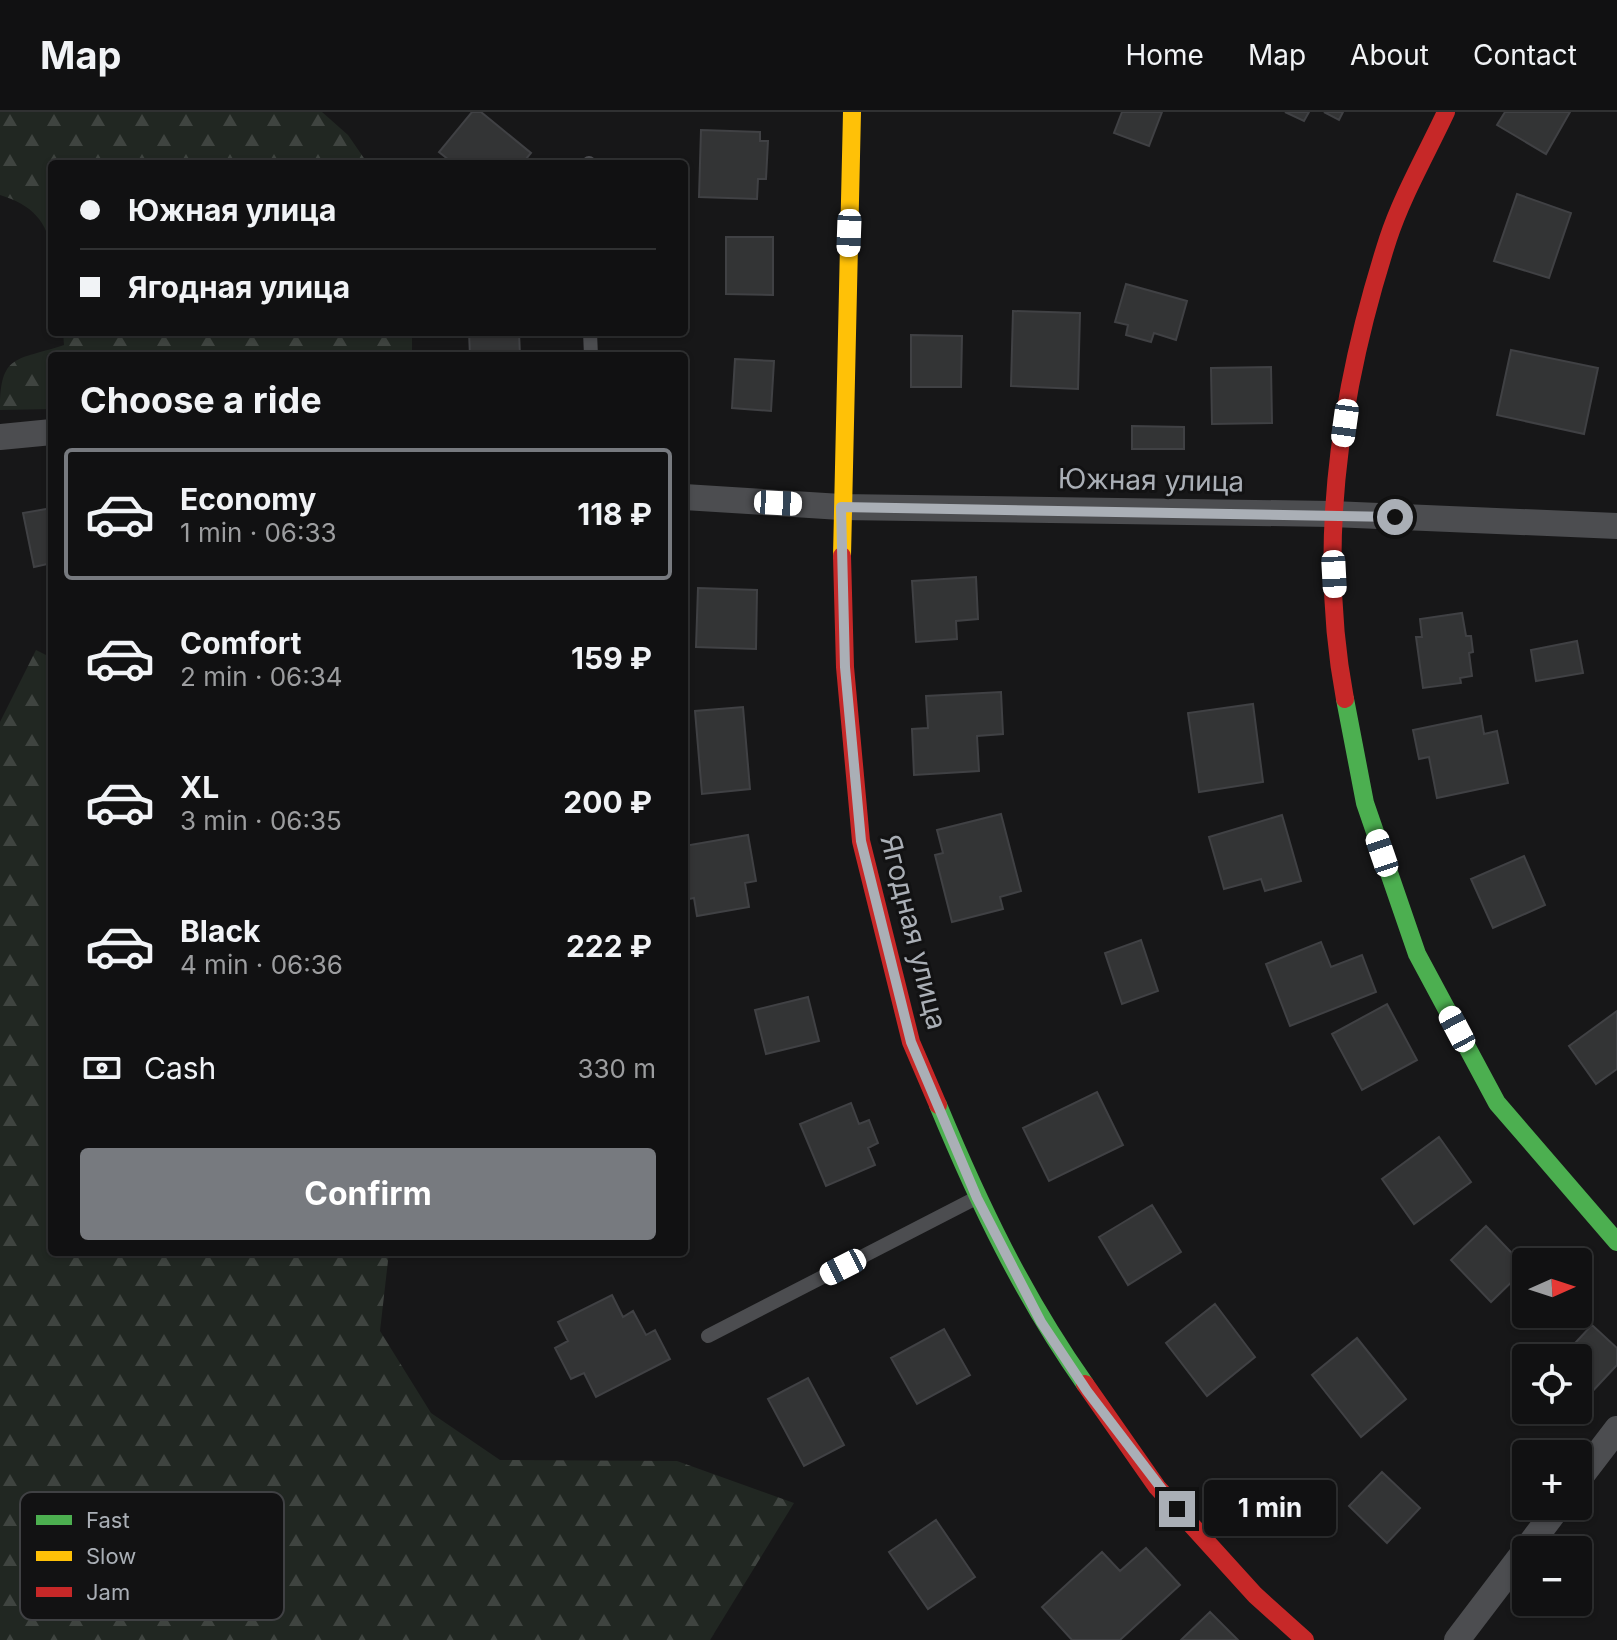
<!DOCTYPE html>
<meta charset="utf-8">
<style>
:root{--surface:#111112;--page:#1e1f20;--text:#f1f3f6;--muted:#9c9d9f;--line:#303132;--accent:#777a7f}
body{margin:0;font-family:Inter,sans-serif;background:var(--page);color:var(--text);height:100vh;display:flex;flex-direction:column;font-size:30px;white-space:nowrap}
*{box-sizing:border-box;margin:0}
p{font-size:26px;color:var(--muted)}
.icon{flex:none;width:44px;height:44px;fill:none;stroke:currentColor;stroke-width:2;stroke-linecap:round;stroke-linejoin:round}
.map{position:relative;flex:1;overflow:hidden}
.sheet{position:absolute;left:48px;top:240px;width:640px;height:904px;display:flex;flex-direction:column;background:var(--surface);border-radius:8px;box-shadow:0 2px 6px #0004,0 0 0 2px var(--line)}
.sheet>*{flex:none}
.banner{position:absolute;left:48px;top:48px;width:640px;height:176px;border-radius:8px;box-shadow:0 2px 6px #0004,0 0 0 2px var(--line);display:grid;align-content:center;height:176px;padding:0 32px;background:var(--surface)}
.needle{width:52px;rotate:87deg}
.fabs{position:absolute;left:1512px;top:1136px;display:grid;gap:16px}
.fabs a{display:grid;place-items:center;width:80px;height:80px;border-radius:8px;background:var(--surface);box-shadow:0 2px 6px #0004,0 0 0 2px var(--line);font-size:40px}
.end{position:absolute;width:36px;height:36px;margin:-18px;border:10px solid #aaafb6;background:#111;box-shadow:0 0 0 4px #111}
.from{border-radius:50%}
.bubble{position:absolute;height:56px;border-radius:8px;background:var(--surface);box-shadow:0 2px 6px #0004,0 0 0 2px var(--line);font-size:26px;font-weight:700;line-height:56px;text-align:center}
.car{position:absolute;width:24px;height:48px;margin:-24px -12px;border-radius:10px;box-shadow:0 0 6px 2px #0007;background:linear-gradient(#fff 24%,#345 0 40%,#fff 0 76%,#345 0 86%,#fff 0)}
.banner b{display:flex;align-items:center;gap:28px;height:76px;font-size:30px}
.banner b+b{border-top:2px solid var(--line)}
.banner i{width:20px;height:20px;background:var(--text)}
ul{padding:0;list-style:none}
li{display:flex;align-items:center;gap:24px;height:132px;margin:0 16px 12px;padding:0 16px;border:4px solid transparent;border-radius:8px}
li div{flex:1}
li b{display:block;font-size:30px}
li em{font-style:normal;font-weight:700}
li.on{border-color:var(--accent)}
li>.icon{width:72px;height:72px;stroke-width:1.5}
h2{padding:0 32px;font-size:36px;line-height:96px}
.pay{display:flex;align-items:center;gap:20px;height:88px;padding:0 32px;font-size:30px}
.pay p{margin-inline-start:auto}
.button{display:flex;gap:16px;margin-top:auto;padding:16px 32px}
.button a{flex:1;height:92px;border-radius:8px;background:var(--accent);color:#fff;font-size:32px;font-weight:700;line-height:92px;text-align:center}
header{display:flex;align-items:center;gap:48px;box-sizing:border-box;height:112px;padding:0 40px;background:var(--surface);border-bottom:2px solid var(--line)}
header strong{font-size:38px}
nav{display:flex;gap:44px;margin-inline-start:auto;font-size:28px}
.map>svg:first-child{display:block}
.forest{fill:url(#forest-firs)}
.building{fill:#333435;stroke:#404144;stroke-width:2}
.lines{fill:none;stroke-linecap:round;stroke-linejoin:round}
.lane{stroke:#4c4d50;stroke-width:14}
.street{stroke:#4c4d50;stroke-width:26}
.fast{stroke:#4caf50;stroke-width:18}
.slow{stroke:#ffc107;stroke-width:18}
.jam{stroke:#c62828;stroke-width:18}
.route{stroke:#aaafb6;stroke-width:10}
.labels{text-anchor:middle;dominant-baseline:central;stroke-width:6;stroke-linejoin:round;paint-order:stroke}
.street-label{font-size:28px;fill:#aaafb6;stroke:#121213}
.key{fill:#121213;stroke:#404144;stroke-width:2}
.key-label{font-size:22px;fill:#aaafb6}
</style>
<header>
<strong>Map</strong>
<nav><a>Home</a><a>Map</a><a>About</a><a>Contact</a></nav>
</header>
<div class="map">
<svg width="1617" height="1528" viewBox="0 0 1617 1528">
<defs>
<pattern id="forest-firs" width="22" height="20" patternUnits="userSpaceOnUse" patternTransform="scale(2)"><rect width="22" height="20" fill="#212722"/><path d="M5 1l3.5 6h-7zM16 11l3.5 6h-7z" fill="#3f4440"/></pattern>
</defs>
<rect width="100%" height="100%" fill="#171718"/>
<path class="forest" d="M0,0h322l26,23 20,29h-316v90c-4,-33 -20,-49 -52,-59z
M63,220h349v24h-360v53l-52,1c0,-57 16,-49 64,-65z
M36,538l16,8v594h337l-9,79 51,82 69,47 177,1 117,42 -84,137h-710v-918z"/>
<path class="building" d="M472,0h9l50,41 -9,11h-68l-15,-12z
M1122,0h40l-13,34 -35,-13z
M1285,0h24l-5,9z
M1324,0h19l-4,8z
M1505,0h65l-24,42 -49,-29z
M701,18l59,2v9h8l-2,38h-8l-1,20 -58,-2z
M1517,82l54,19 -22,65 -55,-17z
M726,125h47v58l-47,-1z
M1126,172l61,17 -11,39 -22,-7 -3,9 -25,-7 2,-10 -13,-3z
M1013,199l67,2 -2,76 -67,-3z
M469,220h50l1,24h-50z
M911,223l51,1 -1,51h-50z
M1511,238l87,18 -14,66 -87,-19z
M735,247l39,2 -3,50 -39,-3z
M1271,255l1,56 -60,1 -1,-56z
M1132,314l52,1v22h-52z
M52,396v55l-18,4 -11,-54z
M976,465l2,42 -22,2 1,18 -41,3 -4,-61z
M698,476l59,2 -1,59 -60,-2z
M1462,501l4,23h5l2,16 -4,1 3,23 -12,2 1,5 -38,5 -7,-51h6l-2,-18z
M1577,529l6,32 -47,8 -5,-31z
M1001,580l2,42 -26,2 2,35 -65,4 -2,-46 16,-1 -2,-32z
M1253,592l10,78 -64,10 -11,-79z
M743,595l7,82 -48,5 -7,-83z
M1481,604l3,18 13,-3 11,52 -71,15 -8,-41 -10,2 -6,-29z
M1001,702l20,77 -21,6 3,12 -51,13 -17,-67 8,-2 -6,-23z
M1282,703l19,66 -36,10 -4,-12 -37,10 -15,-52z
M748,723l8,46 -11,2 4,24 -52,9 -3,-18 -10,2v-54z
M1524,744l21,49 -52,23 -22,-49z
M1141,828l17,51 -36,13 -17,-51z
M1321,830l10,25 31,-12 14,37 -86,34 -24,-62z
M808,885l11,44 -53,13 -11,-44z
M1387,892l30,56 -55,30 -30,-56z
M1617,899v58l-21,15 -27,-38z
M1097,980l26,53 -74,36 -26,-53z
M851,991l8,21 10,-4 9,23 -10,5 7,17 -49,21 -26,-62z
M1439,1025l32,45 -57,42 -32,-45z
M1152,1093l29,47 -53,33 -29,-48z
M1486,1114l40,42 -35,34 -40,-42z
M612,1183l11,22 10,-6 13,24 9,-5 15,29 -74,38 -12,-24 -13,6 -16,-31 13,-7 -10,-19z
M1215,1192l40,53 -48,39 -41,-53z
M1592,1213l25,23v17l-29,31 -10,-9v-29h-17z
M944,1217l26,46 -53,29 -26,-46z
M1357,1226l49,61 -45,38 -49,-62z
M808,1266l36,67 -40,21 -36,-67z
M1382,1360l38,36 -33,35 -38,-37z
M936,1408l39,57 -47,32 -39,-57z
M1146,1436l34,37 -60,55h-48l-30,-33 60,-55 18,19z
M1210,1500l28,28h-57z"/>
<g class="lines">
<path class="lane" d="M589,51v1
M590,220l1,24
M708,1224l268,-138"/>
<path class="street" d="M0,325l52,-5
M684,385l157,10 491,7 285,12
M1578,1368l39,-51
M1457,1528l102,-134"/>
<path class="fast" d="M1345,587l20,104 52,151 80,149 120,139
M938,993c41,99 85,191 147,279"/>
<path class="slow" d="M842,444l10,-444"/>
<path class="jam" d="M842,444l3,111 16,174 50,201 27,63
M1345,587c-29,-153 -4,-314 43,-460 14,-43 39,-86 58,-127
M1085,1272l72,103 98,108 50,45"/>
</g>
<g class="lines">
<path class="route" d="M1177,1397l-90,-118 -46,-69 -64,-124 -66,-156 -50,-201 -16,-174 -4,-160 554,10"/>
</g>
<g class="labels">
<g class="street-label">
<text transform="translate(1151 368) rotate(1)">Южная улица</text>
<text transform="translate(914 820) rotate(76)">Ягодная улица</text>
</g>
</g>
<rect x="20" y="1380" width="264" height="128" rx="12" class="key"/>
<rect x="36" y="1403" width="36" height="10" fill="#4caf50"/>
<rect x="36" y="1439" width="36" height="10" fill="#ffc107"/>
<rect x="36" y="1475" width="36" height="10" fill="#c62828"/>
<g class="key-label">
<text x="86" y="1416">Fast</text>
<text x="86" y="1452">Slow</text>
<text x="86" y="1488">Jam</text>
</g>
</svg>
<div class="fabs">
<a><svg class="needle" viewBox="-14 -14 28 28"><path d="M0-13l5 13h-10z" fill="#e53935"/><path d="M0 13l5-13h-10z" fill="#9c9d9f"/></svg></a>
<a><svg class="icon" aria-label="locate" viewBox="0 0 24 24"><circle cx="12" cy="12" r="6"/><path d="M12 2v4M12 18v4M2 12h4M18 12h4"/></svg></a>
<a>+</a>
<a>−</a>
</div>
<i class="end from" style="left:1395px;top:405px"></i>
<i class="end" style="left:1177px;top:1397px"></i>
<div class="bubble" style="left:1204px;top:1368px;width:132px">1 min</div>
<i class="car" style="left:849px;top:121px;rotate:182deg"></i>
<i class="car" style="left:1345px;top:311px;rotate:188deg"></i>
<i class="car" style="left:778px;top:391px;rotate:93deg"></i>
<i class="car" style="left:1334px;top:462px;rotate:177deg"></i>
<i class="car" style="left:1382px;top:741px;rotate:341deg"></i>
<i class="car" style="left:1457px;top:917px;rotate:332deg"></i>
<i class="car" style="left:843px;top:1155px;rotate:243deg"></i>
<div class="banner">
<b><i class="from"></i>Южная улица</b>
<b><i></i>Ягодная улица</b>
</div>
<section class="sheet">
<h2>Choose a ride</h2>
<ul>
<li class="on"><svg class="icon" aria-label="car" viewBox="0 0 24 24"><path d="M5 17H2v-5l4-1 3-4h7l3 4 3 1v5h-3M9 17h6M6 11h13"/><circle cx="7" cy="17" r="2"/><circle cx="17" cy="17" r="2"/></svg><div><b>Economy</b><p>1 min · 06:33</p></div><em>118 ₽</em></li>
<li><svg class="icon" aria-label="car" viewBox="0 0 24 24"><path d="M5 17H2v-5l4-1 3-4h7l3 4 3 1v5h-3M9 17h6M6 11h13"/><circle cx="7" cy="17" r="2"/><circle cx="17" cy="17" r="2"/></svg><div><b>Comfort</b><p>2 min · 06:34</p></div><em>159 ₽</em></li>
<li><svg class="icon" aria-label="car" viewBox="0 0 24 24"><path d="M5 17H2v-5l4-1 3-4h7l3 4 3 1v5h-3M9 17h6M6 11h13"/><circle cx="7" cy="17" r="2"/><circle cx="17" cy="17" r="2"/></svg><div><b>XL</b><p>3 min · 06:35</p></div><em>200 ₽</em></li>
<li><svg class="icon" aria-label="car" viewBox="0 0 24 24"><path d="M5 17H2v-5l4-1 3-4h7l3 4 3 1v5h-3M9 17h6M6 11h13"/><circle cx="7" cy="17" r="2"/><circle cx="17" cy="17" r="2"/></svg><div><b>Black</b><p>4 min · 06:36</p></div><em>222 ₽</em></li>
</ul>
<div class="pay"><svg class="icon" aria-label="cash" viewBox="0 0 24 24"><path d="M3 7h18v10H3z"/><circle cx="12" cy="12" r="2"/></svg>Cash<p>330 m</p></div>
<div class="button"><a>Confirm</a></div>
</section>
</div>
